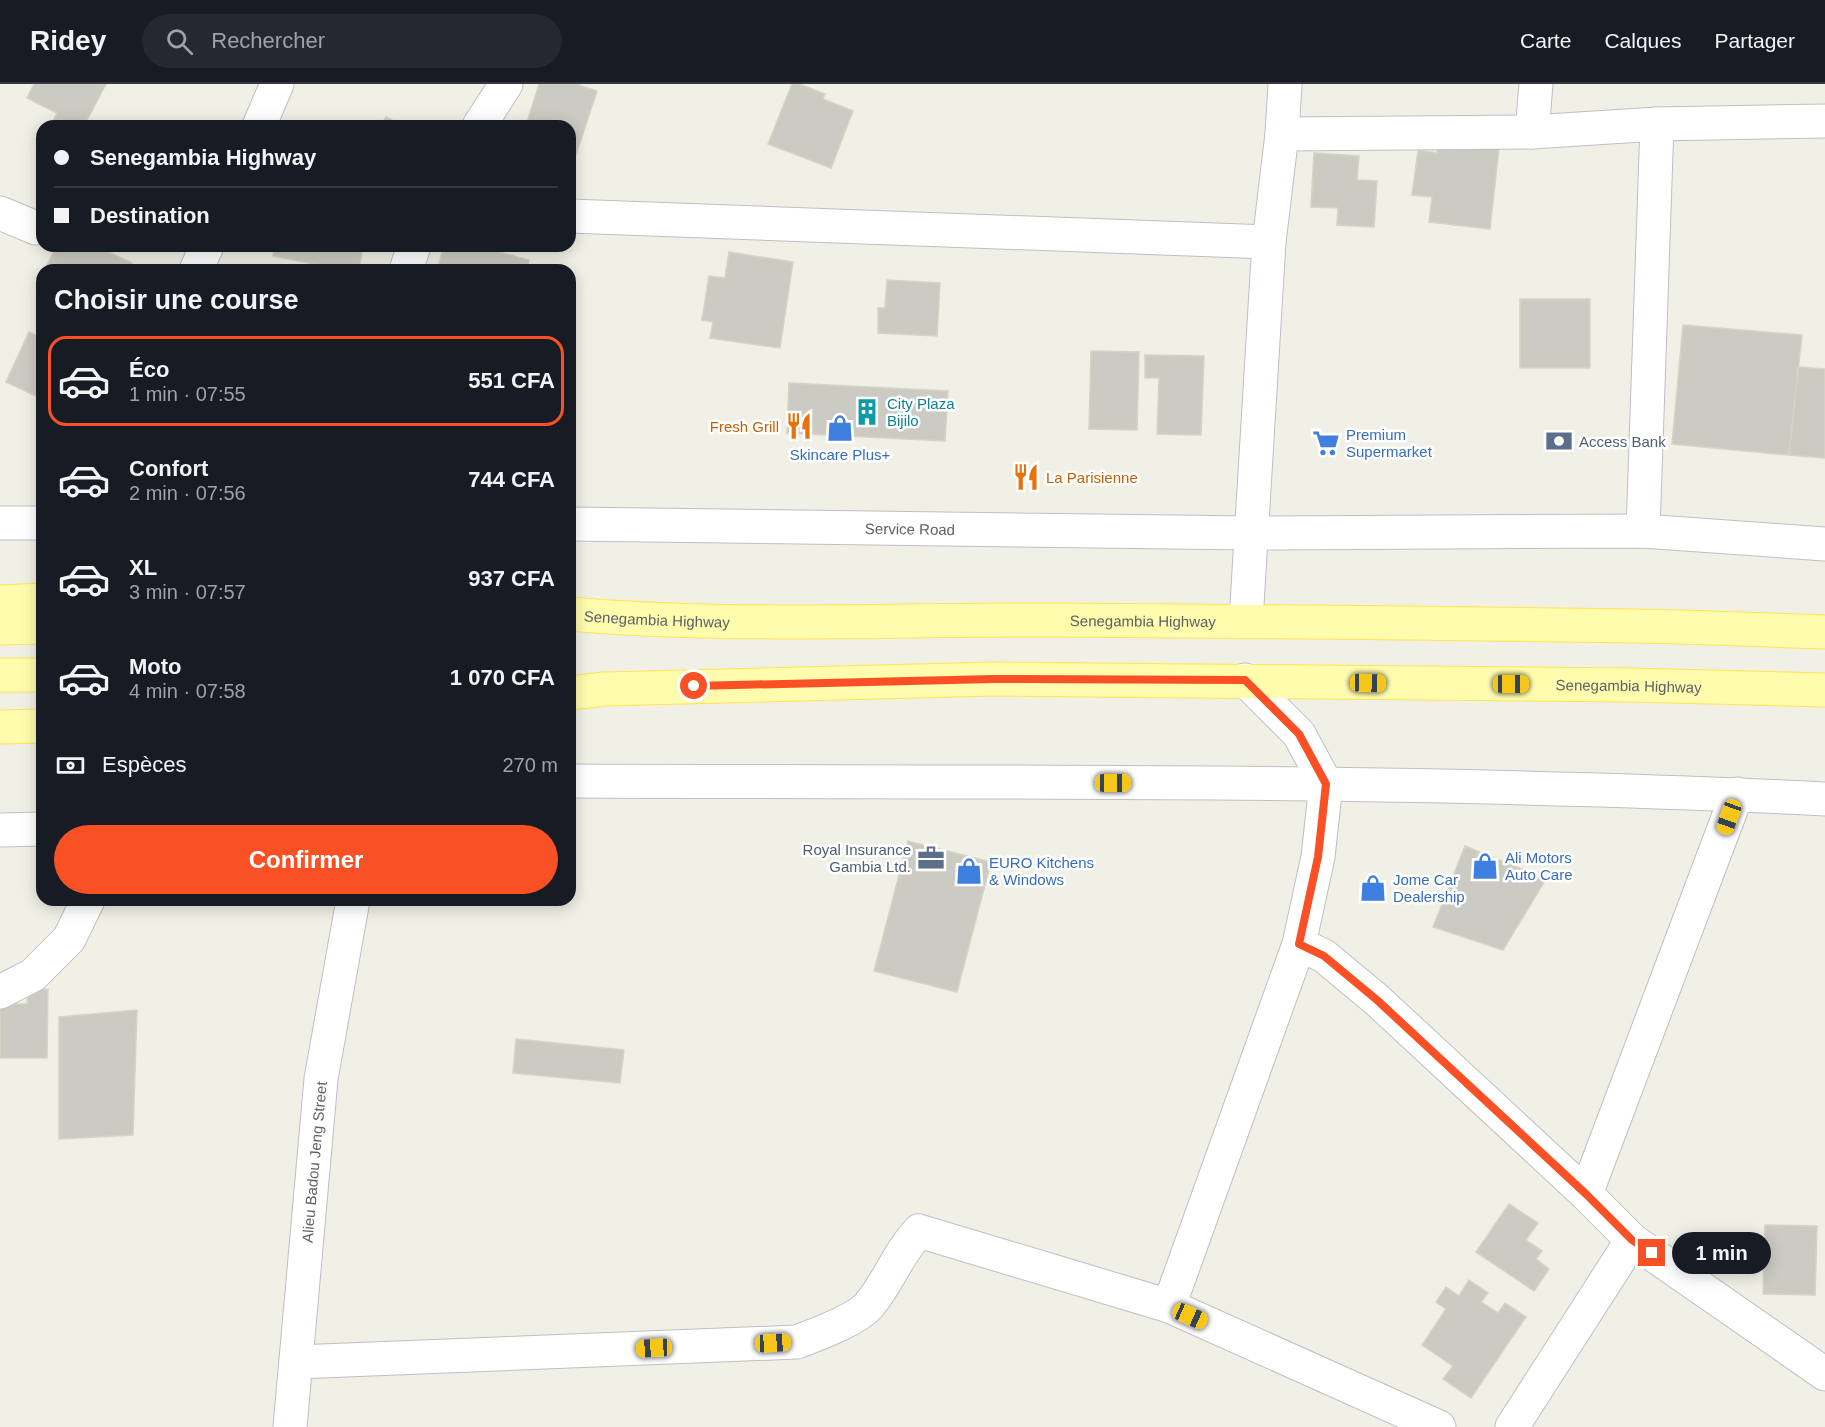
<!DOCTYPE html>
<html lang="fr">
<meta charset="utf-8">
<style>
:root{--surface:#171b24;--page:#242831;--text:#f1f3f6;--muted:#9ea1a6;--line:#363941;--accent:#f95125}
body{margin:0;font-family:Arial,sans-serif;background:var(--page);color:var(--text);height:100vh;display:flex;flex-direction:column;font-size:22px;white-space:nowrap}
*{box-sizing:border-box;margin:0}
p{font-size:20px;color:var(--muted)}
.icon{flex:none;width:33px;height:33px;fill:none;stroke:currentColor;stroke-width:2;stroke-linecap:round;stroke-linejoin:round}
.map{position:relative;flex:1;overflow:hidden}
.sheet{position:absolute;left:36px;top:180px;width:540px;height:642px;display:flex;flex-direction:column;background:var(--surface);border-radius:18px;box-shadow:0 3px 15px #0003}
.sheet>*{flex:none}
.guide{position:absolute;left:36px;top:36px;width:540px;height:132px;border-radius:18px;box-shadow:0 3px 15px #0003;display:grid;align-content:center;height:132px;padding:0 18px;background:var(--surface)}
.end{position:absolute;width:27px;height:27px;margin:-14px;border:8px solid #f95125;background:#fff;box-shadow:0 0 0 3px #fff}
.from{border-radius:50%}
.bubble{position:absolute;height:42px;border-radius:21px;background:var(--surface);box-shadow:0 3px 15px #0003;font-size:20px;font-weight:700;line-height:42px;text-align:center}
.car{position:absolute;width:18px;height:36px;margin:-18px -9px;border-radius:8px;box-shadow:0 0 4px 2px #0007;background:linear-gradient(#f5c518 24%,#345 0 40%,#f5c518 0 76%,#345 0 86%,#f5c518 0)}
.guide b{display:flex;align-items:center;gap:21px;height:57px;font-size:22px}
.guide b+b{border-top:2px solid var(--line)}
.guide i{width:15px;height:15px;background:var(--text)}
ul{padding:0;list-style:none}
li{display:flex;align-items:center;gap:18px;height:90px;margin:0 12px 9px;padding:0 6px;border:3px solid transparent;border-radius:18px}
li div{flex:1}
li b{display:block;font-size:22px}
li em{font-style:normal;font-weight:700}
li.active{border-color:var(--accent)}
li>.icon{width:54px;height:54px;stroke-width:1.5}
h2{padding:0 18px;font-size:27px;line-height:72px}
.pay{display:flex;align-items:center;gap:15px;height:66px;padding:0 18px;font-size:22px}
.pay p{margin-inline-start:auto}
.primary-button{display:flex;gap:12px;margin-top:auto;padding:12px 18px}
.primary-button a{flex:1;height:69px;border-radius:36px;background:var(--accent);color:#fff;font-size:24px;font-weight:700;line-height:69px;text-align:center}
header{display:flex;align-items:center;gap:36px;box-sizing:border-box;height:84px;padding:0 30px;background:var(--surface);border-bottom:2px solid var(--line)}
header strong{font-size:28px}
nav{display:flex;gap:33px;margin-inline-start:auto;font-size:21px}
.search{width:420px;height:54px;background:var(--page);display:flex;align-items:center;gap:15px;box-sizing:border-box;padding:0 21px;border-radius:33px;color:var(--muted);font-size:22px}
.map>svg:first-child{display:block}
.building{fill:#cccbc3;stroke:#d7d3c4;stroke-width:1.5}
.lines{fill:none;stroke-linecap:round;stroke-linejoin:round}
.minor-casing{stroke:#bebfc6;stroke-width:35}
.major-casing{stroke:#fee453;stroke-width:35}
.minor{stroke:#fff;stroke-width:33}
.major{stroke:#fffcae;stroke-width:33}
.route{stroke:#f95125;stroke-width:8}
.labels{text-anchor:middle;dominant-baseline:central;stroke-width:5;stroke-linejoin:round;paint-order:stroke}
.culture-label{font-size:15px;fill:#0d838f;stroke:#fff;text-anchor:start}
.food-label{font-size:15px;fill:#c56008;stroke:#fff;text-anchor:end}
.shop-label{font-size:15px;fill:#366cbe;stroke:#fff;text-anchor:start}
.service-label{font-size:15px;fill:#4e5e75;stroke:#fff;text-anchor:start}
.street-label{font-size:15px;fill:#5e6168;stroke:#fff}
</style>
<header>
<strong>Ridey</strong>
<div class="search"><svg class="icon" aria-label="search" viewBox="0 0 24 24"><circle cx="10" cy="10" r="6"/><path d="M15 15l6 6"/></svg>Rechercher</div>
<nav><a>Carte</a><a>Calques</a><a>Partager</a></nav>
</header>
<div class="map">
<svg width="1825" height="1343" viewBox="0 0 1825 1343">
<rect width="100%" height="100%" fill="#f1f0e6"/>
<path class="building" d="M34,0h72l-22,42 -33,-1 6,-12 -30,-15z
M539,0h37l21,7 -22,67 -5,-2v-30h-44z
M792,0h7l26,10 -2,5 30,12 -22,57 -63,-24z
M386,33l17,9h-22z
M1438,57l61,7 -9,81 -61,-7 3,-25 -20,-2 6,-45 19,3z
M1314,69l45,3 -2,24 20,1 -3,46 -37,-2 1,-17 -27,-1z
M56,162h54l-2,6 24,11 -3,7h-84z
M275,162h88l-4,24h-15l-71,-14z
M444,162l20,3 1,-3h23l-1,3 42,11 -2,10h-90z
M729,168l64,10 -13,86 -70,-10 3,-16 -11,-2 7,-44 16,2z
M887,196l53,3 -3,53 -59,-3v-25h7z
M1520,215h70v69h-70z
M1683,241l119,10 -13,120 -117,-11z
M29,248l13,6v61l-36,-17z
M1091,267l48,1 -2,78 -48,-1z
M1145,271l59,1 -3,79 -44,-1 2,-56h-14z
M1798,283l27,2v89l-36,-3z
M789,299l159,8 -3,50 -158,-8z
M908,757l83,21 -34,130 -83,-21z
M1465,762l81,33 -43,71 -70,-23z
M48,905l-1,69h-47v-54h27l1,-13z
M137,926l-4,125 -74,4v-122z
M516,955l108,11 -4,33 -107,-10z
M1509,1120l29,19 -12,17 16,11 -6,8 13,10 -15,22 -58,-39z
M1765,1141l52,1 -2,69 -52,-1z
M1469,1196l19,13 -7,9 17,11 7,-10 21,14 -55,81 -28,-19 10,-13 -31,-21 24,-36 -10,-7 10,-15 13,9z"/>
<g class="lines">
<defs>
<g id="minor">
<path d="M259,42l18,-42"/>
<path d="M479,42l27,-42"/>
<path d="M1532,48l4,-48"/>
<path d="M1282,50l250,-2 125,-8 168,-3"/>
<path d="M0,129l36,15"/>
<path d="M570,132l699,26"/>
<path d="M196,186l11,-24"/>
<path d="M406,186l8,-24"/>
<path d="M0,439h42"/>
<path id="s1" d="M570,440l682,9 391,-2 182,13"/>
<path d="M1643,447l14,-407"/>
<path d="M1246,537l23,-379 13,-108 3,-50"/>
<path d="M1245,596l54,54 27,50 -8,73 -19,87 25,12 53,44 209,194 46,46 193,134"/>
<path d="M570,697c418,2 837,-3 1255,18"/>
<path d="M0,746l42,-1"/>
<path d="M1299,860l-130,362 270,121"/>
<path d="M0,908l33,-17 36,-36 19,-39"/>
<path d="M1586,1110l151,-400"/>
<path d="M296,1278l501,-20c18,-7 62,-23 73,-38 19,-23 28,-51 49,-73l250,75"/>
<path id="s2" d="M290,1343l31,-348 32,-179"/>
<path d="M1512,1343l120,-187"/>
</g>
<g id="major">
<path d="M0,518l42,-2"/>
<path id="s3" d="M570,530c161,14 324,5 485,6 194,1 387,3 581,6 63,1 126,4 189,6"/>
<path d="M0,544l42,-1"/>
<path d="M0,591h42"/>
<path id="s4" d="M570,609l34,-4 389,-10 637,6 195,5"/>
<path d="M0,643l42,-1"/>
</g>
</defs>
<use href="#minor" class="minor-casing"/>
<use href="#major" class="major-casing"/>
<use href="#minor" class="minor"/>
<use href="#major" class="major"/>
</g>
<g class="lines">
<path class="route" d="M694,602l299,-7 252,1 54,54 27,50 -8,73 -19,87 25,12 53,44 209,194 46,46 20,13"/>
</g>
<defs>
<symbol id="building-bare" viewBox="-9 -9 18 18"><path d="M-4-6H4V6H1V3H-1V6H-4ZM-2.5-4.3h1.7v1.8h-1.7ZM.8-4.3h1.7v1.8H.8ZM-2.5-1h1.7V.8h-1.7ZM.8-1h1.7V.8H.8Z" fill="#0f9aa8" stroke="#fff" stroke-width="2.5" paint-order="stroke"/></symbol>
<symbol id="restaurant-bare" viewBox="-9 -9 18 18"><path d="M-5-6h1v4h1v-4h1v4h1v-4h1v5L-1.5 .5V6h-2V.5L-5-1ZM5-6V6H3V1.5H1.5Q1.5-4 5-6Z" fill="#e8710a" stroke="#fff" stroke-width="2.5" paint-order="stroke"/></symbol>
<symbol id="shop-bare" viewBox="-9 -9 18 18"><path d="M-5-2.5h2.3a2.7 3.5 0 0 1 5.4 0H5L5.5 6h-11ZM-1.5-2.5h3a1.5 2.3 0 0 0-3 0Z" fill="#3f7fe0" stroke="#fff" stroke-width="2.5" paint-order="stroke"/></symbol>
<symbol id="bank-bare" viewBox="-9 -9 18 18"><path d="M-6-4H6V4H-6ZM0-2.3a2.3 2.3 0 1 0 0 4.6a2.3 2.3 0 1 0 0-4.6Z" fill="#5c6f8a" stroke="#fff" stroke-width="2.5" paint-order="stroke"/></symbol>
<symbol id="supermarket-bare" viewBox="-9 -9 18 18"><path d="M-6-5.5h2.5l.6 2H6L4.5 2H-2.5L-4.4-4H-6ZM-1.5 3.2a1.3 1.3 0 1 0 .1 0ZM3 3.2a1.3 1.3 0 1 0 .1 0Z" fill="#3f7fe0" stroke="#fff" stroke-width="2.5" paint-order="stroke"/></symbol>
<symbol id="office-bare" viewBox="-9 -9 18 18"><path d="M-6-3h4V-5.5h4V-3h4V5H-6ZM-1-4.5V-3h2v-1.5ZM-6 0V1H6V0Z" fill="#5c6f8a" stroke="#fff" stroke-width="2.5" paint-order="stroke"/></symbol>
</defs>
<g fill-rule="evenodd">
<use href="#building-bare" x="848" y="309" width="38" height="38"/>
<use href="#restaurant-bare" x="780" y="323" width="38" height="38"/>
<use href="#shop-bare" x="821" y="325" width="38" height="38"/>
<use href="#bank-bare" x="1540" y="338" width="38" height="38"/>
<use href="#supermarket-bare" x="1307" y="340" width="38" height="38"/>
<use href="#restaurant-bare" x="1007" y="374" width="38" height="38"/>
<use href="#office-bare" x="912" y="755" width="38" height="38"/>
<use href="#shop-bare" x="1466" y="763" width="38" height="38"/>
<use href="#shop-bare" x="950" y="768" width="38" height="38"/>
<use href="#shop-bare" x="1354" y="785" width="38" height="38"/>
</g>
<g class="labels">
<g class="culture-label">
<text x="887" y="319">City Plaza<tspan x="887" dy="17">Bijilo</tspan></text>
</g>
<g class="food-label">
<text x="779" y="342">Fresh Grill</text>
<text x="1046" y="393" text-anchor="start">La Parisienne</text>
</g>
<g class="shop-label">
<text x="1346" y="350">Premium<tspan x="1346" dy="17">Supermarket</tspan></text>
<text x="840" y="370" text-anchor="middle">Skincare Plus+</text>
<text x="1505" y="773">Ali Motors<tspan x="1505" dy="17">Auto Care</tspan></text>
<text x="989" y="778">EURO Kitchens<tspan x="989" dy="17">&amp; Windows</tspan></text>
<text x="1393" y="795">Jome Car<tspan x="1393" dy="17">Dealership</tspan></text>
</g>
<g class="service-label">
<text x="1579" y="357">Access Bank</text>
<text x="911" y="765" text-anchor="end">Royal Insurance<tspan x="911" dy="17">Gambia Ltd.</tspan></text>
</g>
<g class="street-label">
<text stroke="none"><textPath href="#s1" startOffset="340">Service Road</textPath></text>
<text stroke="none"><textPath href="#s3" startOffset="87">Senegambia Highway</textPath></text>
<text stroke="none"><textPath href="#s3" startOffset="573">Senegambia Highway</textPath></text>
<text stroke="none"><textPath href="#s4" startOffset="1059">Senegambia Highway</textPath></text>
<text stroke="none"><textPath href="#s2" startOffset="266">Alieu Badou Jeng Street</textPath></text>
</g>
</g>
</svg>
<i class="end from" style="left:694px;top:602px"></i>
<i class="end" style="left:1652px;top:1169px"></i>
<div class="bubble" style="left:1672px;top:1148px;width:99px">1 min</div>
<i class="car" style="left:1368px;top:599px;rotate:91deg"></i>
<i class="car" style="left:1511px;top:600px;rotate:90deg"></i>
<i class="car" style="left:1113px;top:699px;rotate:90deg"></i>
<i class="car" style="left:1729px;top:733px;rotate:200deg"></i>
<i class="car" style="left:1190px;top:1232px;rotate:114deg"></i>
<i class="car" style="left:773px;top:1259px;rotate:87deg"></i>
<i class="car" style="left:654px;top:1264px;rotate:267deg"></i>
<div class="guide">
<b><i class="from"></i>Senegambia Highway</b>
<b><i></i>Destination</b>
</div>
<section class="sheet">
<h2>Choisir une course</h2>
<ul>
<li class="active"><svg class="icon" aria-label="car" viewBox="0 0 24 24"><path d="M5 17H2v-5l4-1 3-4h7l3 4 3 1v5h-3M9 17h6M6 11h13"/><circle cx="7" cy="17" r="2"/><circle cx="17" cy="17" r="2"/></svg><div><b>Éco</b><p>1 min · 07:55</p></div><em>551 CFA</em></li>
<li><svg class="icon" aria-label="car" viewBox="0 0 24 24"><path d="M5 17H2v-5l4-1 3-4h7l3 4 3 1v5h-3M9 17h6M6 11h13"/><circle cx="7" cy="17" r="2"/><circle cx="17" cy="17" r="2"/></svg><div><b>Confort</b><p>2 min · 07:56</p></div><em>744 CFA</em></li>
<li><svg class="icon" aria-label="car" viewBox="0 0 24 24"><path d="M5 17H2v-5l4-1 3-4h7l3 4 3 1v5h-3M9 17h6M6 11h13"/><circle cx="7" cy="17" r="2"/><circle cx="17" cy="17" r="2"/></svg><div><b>XL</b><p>3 min · 07:57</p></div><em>937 CFA</em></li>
<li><svg class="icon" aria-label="car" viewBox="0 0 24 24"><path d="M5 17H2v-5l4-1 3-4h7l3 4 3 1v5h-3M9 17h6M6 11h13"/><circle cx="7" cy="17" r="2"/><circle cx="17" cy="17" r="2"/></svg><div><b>Moto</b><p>4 min · 07:58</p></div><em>1 070 CFA</em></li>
</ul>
<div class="pay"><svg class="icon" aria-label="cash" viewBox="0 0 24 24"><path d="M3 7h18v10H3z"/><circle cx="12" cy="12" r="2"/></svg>Espèces<p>270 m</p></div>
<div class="primary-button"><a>Confirmer</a></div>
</section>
</div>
